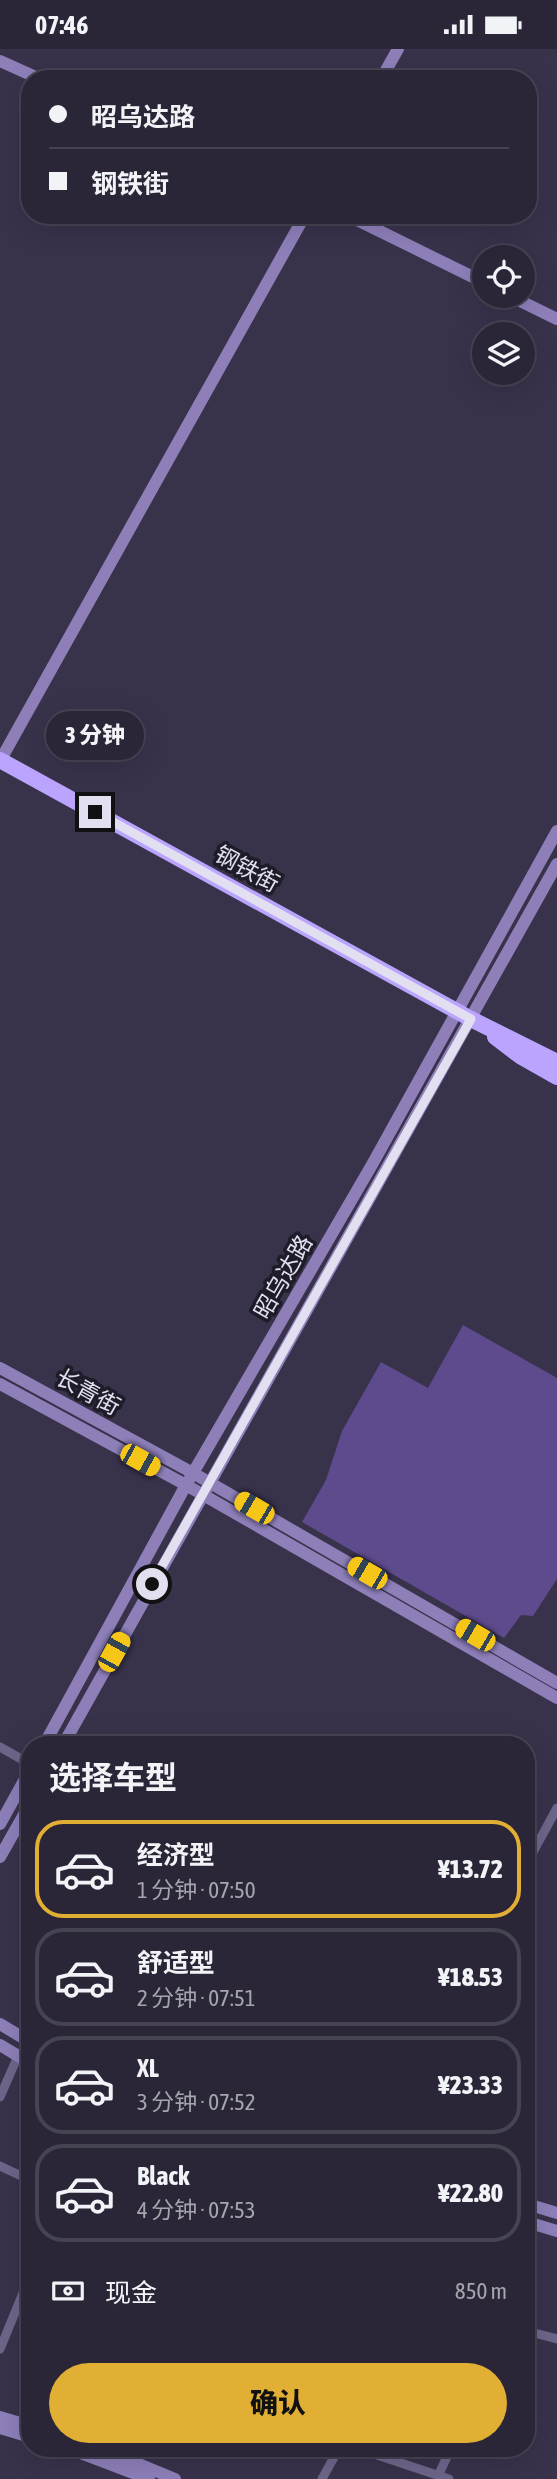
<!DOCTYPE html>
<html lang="zh">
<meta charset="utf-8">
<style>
:root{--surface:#2a2638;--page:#322e40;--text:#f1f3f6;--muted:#a5a5ae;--line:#464353;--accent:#e1af34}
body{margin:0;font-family:"Asap Condensed","Noto Sans SC",sans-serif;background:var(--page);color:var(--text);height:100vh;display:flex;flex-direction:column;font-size:26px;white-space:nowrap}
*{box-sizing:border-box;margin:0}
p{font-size:23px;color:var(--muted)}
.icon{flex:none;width:38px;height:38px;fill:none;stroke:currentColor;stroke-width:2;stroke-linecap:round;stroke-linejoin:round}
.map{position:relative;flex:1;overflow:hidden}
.drawer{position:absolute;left:21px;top:1687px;width:514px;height:721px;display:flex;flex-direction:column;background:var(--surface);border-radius:28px;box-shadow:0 7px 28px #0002,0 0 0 2px var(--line)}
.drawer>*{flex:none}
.banner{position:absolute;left:21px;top:21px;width:516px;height:154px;border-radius:28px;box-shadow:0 7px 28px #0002,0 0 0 2px var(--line);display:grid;align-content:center;height:154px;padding:0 28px;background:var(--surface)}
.controls{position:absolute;left:472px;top:196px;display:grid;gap:14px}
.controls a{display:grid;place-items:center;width:63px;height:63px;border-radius:50%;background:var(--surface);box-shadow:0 7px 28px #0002,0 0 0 2px var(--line);font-size:35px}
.end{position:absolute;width:32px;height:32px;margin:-16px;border:9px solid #e2dff0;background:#111;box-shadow:0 0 0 4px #111}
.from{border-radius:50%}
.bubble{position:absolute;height:49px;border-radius:24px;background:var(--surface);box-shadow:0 7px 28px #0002,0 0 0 2px var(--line);font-size:23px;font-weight:800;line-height:49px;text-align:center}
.car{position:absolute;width:21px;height:42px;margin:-21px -10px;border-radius:9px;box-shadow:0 0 5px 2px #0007;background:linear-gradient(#f5c518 24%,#345 0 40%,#f5c518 0 76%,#345 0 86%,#f5c518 0)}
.banner b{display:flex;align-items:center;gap:24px;height:66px;font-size:26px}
.banner b+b{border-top:2px solid var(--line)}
.banner i{width:18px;height:18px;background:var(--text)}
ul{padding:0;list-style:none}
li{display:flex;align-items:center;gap:21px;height:98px;margin:0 14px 10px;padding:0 14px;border:4px solid var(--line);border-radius:28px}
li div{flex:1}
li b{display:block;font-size:26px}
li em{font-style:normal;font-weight:800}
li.selected{border-color:var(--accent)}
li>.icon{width:63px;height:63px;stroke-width:1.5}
h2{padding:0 28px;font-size:32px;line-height:84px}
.pay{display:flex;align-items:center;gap:18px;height:77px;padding:0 28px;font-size:26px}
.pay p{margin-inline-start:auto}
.action{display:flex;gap:14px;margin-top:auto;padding:14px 28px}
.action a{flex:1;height:80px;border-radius:42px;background:var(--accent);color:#111;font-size:28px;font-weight:800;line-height:80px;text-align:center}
.status{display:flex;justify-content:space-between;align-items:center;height:49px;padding:0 35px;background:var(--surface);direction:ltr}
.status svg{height:19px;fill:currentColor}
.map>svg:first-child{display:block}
.green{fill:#5e4b8e}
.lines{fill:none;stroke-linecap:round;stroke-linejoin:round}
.street{stroke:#6e668a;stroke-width:9}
.secondary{stroke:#8e7fb9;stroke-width:12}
.highway{stroke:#bba4fe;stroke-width:16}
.route{stroke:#e2dff0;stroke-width:9}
.labels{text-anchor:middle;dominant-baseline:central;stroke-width:7;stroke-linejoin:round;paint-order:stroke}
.street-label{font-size:23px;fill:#e2dff0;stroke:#1e1c28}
</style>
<div class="status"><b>07:46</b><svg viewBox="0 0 49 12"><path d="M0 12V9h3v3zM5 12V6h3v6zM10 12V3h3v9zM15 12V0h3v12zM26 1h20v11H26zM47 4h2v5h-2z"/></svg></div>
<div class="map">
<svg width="557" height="2430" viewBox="0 0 557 2430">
<rect width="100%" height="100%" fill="#38324b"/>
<path class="green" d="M463,1276l94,53v201l-24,37 -12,-1 -17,23 -202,-116 24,-42 16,-49 39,-69 47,26z"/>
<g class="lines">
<path class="street" d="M0,1698l30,17
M527,1814l30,-55
M0,2048l18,-41
M0,2117l30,14
M17,2259l13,6
M527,2282l30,8
M0,2300l30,-73
M356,2399l93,31
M438,2427l13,-28
M322,2430l17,-31"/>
<path class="secondary" d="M0,12l40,18
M381,30l17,-30
M347,166l138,68
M510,247l47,23
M0,712l305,-546
M0,1319l193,105 364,210
M0,1335l186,101 371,213
M44,1696l142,-260 187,-322 184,-332
M63,1696l494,-881
M0,1775l30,-54
M0,1808l30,-53
M0,1975l30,18
M0,1996l30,18
M527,2155l30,9
M527,2173l30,9
M0,2368l30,9
M0,2379l30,9
M67,2399l82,31
M100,2399l75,31"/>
<path class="highway" d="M0,711l471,259 86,43
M495,988l25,19 37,21"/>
</g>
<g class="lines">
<path class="route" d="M95,763l376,207 -319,565"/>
</g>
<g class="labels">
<g class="street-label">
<text transform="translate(247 820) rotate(29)">钢铁街</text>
<text transform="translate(283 1228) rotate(-60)">昭乌达路</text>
<text transform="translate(88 1343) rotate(29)">长青街</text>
</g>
</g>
</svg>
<div class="controls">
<a><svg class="icon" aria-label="locate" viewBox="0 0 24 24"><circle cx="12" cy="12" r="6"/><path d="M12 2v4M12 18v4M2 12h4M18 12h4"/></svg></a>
<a><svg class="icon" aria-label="layers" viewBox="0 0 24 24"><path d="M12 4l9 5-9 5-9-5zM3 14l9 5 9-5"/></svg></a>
</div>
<i class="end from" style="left:152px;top:1535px"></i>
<i class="end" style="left:95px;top:763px"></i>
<div class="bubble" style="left:46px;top:662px;width:98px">3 分钟</div>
<i class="car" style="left:140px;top:1411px;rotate:119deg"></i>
<i class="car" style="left:254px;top:1459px;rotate:300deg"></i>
<i class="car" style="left:367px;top:1524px;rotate:300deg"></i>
<i class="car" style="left:475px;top:1586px;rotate:300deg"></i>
<i class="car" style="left:114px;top:1603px;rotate:29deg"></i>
<div class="banner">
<b><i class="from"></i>昭乌达路</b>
<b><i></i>钢铁街</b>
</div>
<section class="drawer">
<h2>选择车型</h2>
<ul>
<li class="selected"><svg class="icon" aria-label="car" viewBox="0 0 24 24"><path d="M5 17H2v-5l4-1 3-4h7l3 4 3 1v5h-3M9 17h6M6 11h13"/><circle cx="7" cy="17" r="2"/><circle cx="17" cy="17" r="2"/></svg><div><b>经济型</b><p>1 分钟 · 07:50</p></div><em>¥13.72</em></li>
<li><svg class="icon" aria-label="car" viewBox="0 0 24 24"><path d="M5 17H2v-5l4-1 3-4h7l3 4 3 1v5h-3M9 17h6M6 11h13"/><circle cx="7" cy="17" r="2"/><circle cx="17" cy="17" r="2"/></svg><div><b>舒适型</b><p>2 分钟 · 07:51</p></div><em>¥18.53</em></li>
<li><svg class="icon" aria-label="car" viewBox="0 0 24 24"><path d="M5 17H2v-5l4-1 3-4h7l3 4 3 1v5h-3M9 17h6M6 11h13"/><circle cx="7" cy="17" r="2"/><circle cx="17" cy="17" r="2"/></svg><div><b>XL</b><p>3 分钟 · 07:52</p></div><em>¥23.33</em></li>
<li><svg class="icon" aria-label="car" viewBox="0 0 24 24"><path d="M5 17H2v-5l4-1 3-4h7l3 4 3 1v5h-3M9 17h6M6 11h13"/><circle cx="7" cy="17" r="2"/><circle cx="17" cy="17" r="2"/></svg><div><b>Black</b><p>4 分钟 · 07:53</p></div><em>¥22.80</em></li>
</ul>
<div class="pay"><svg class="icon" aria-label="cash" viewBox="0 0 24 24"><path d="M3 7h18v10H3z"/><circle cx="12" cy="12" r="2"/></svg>现金<p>850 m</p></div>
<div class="action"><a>确认</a></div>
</section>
</div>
